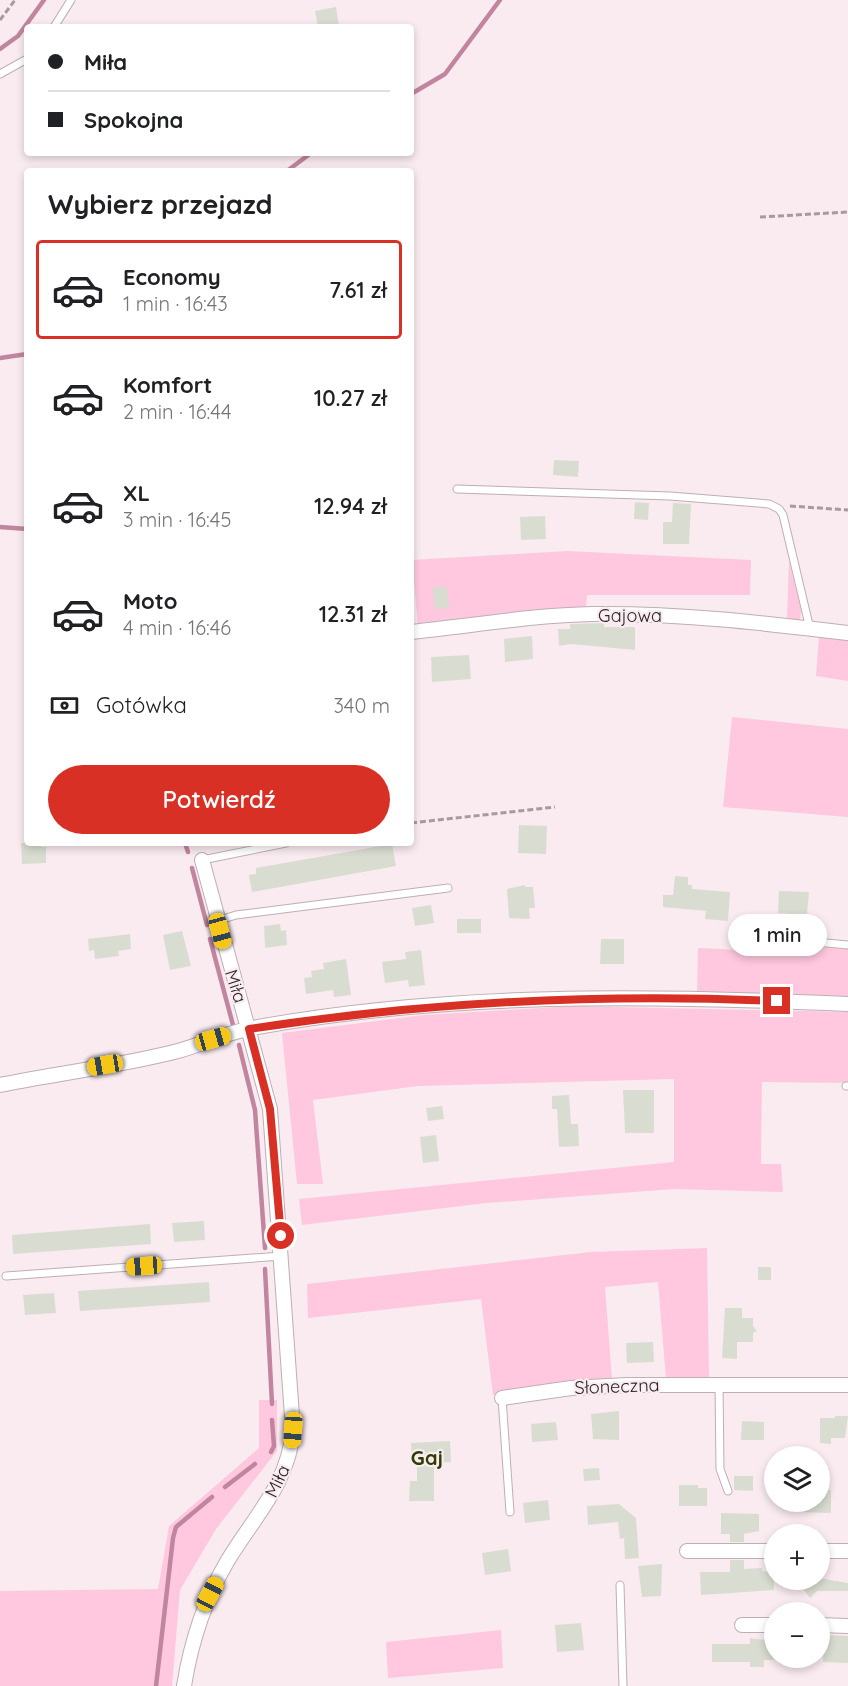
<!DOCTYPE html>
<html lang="pl">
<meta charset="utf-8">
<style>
:root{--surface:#fff;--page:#f6f6f6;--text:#202124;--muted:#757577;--line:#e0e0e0;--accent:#d93025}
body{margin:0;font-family:Quicksand,sans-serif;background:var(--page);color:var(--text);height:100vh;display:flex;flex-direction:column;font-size:22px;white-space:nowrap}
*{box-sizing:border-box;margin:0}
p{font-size:20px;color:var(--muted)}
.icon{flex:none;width:33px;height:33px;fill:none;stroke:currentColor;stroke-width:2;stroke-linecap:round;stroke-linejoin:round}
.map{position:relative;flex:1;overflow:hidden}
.details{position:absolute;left:24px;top:168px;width:390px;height:678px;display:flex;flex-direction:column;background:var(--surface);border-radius:6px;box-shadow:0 3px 9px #0003}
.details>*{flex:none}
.top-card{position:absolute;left:24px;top:24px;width:390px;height:132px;border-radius:6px;box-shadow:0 3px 9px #0003;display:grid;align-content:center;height:132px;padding:0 24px;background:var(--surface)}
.buttons{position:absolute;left:764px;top:1446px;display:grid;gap:12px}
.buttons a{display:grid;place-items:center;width:66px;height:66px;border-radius:50%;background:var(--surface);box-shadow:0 3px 9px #0003;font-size:30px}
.end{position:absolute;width:27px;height:27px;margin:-14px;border:8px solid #d93025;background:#fff;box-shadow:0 0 0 3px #fff}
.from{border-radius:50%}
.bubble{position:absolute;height:42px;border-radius:21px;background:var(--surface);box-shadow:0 3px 9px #0003;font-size:20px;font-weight:600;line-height:42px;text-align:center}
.car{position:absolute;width:18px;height:36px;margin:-18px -9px;border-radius:8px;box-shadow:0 0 4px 2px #0007;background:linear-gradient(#f5c518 24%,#345 0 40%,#f5c518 0 76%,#345 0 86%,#f5c518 0)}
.top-card b{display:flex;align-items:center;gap:21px;height:57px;font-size:22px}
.top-card b+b{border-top:2px solid var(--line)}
.top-card i{width:15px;height:15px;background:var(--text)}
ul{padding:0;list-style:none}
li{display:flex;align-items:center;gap:18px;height:99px;margin:0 12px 9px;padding:0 12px;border:3px solid transparent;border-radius:6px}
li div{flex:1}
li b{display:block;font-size:22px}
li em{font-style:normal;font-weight:600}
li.on{border-color:var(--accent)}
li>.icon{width:54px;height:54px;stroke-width:1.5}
h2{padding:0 24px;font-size:27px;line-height:72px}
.pay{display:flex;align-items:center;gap:15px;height:66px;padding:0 24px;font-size:22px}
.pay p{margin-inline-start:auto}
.action{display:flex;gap:12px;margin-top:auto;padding:12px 24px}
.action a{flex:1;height:69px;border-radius:36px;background:var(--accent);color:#fff;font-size:24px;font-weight:600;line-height:69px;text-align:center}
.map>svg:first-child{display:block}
.green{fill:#ffc8de}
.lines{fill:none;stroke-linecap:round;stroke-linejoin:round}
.stream{stroke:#c2859f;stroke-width:4.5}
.building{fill:#d9ddd1}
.lane-casing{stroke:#bdafb4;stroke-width:9}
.street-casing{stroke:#bdafb4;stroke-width:16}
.path{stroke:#a59b9f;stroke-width:3;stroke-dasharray:6 3;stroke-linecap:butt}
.lane{stroke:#fff;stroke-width:7}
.street{stroke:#fff;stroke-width:14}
.route{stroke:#d93025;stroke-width:8}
.labels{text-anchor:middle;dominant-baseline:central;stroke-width:4.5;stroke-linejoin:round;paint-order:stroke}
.street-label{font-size:18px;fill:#292426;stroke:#f9ebf0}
.neighbourhood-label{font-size:20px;font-weight:bold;fill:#303c01;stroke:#f9ebf0}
</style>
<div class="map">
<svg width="848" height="1686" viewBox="0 0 848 1686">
<rect width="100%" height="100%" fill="#f9ebf0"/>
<path class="green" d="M568,551l183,9 -1,35h-163l-1,15 -168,16 -6,-66z
M789,561l12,49 -1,11 -13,-1z
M819,636l29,4v41l-32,-5z
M732,717l116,12v88l-125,-10z
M769,944l79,5v48l-151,-5 1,-44 43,2z
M574,1006l274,6v71l-86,-1 -1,82h20l2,28 -109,-3 -187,14 -185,22 -3,-26 375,-37v-83l-256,7 -105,14 10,84h-26l-15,-151 142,-18z
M707,1248l2,129 -43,2 -8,-97 -53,5 7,92 -40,2 -79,14 -12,-96 -173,19 -1,-34 284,-32z
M259,1400h18v51l-61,78 -36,61 -8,96h-172v-95l158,-2 11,-63 90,-78z
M501,1630l2,38 -115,10 -2,-36z"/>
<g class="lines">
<path class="stream" d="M0,49l18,-13 26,-36
M411,94l34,-20 55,-74
M287,171l24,-18
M0,358l27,-4
M0,527l27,2
M185,843l3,9
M192,868l15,57
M210,939l23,86
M239,1045l16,65 10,138
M265,1269l7,135
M271,1452l3,-6 -2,-26
M225,1487l30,-23
M156,1686l17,-148 3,-11 36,-30"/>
</g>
<path class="building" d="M336,7l3,20h-21l-3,-16z
M554,460l25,1 -1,16 -25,-2z
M635,502l14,1 -1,17 -14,-1z
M673,503l18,1 -2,40h-26v-22h9z
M545,516l1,23 -25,1 -1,-23z
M447,587l2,21 -14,1 -3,-21z
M604,623v4h31v23l-64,-6 -12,2 -1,-17h12v-5z
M532,636l1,23 -28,3 -1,-23z
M469,655l2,24 -39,3 -1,-25z
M519,825l28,1 -1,28 -28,-1z
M21,843h20v4h5v16l-24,1z
M392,844l4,22 -144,26 -3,-17 7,-1v-6z
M675,876l13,1v8h4v4l38,3 -2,29 -23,-2 1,-8 -43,-4v-12h10z
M525,885v2h8l2,21h-6l1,11 -21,-1 -2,-29z
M779,891l30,1 -2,23 -29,-2z
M431,905l3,18 -19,3 -3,-18z
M457,919h24v14h-24z
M280,924l1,7 5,-1 1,15 -22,3 -1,-22z
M182,931l9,35 -21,4 -7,-35z
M130,934l1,15 -13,2 1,5 -24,3 -1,-9 -5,1 -1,-12z
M601,939h23v25h-24z
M421,950l4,35 -16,2 -1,-7 -23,3 -3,-21 24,-3 -1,-7z
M346,959l5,36 -17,2 -1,-7 -27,4 -2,-16 8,-1 -1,-6 13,-2 -1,-6z
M623,1090h31v43h-29z
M569,1095l2,29h7l1,22 -20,1 -2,-38h-5v-13z
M442,1106l2,13 -16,2 -2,-13z
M436,1135l3,26 -16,2 -3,-26z
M204,1221l1,19 -31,2 -2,-19z
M150,1224l1,20 -138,10 -1,-19z
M758,1267h13v13h-13z
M209,1282l1,20 -130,9 -2,-20z
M54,1293l2,20 -31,2 -2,-20z
M725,1308h17v10h11v8l4,5 -4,2v9h-16v17l-15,-1z
M653,1342l1,20 -27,1 -1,-20z
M619,1411v29l-26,-1 -2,-25z
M835,1416h13l-3,22h-14v6l-11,-1v-25h15z
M742,1421l22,1v18h-23z
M556,1422l2,18 -26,2 -1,-18z
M450,1441l1,21 -17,1v38h-25l1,-20h7v-23h-5l-1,-15z
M599,1468l1,12 -16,1 -1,-12z
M734,1476h19v15l-19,-1z
M679,1485h19v3h9v18h-28z
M819,1490h12v23l-37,-1v-10h25z
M548,1500l2,20 -25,3 -2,-20z
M619,1504l17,14 3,40 -14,1 -1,-21 -4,1 -2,-17 -30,3 -1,-19z
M721,1513l38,1v17l-15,3v8h-14v-8h-9z
M508,1549l3,22 -26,4 -3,-22z
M730,1560h14v9l18,-1v3l12,2v17l-73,5 -1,-23h30z
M662,1564l-1,32 -19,1 -4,-31z
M819,1578l29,5v8h-31l-7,7 -7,-9v-9z
M581,1623l3,27 -27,2 -2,-27z
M824,1635l24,1v27l-25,-1z
M750,1638l24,3v19h-10v7h-14v-5h-38v-18h38z"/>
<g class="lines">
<defs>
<path id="lane" d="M54,27l17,-27
M0,74l27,-15
M457,489l213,7 99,8 10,5 4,6 27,114
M202,860l84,-17
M217,921l19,-6 212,-27
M740,935l108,10
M846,1086h2
M6,1276l276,-20
M719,1383l1,86 8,22
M502,1398l8,114
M620,1585l3,101"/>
<path id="street" d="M411,632c60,-6 122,-17 182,-18 86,-1 170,9 255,19
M0,1085c59,-12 120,-19 178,-34 25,-7 48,-18 74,-23 196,-36 397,-33 596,-24
M502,1398l69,-10 56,-3h221
M687,1551h87
M819,1551h29
M742,1625h32
M819,1625l29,1
M184,1686c7,-44 21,-87 44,-126 26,-43 61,-77 65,-130l-23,-321 -68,-249"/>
</defs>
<use href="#lane" class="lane-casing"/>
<use href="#street" class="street-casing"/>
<path class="path" d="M0,20l15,-20
M760,217l88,-5
M790,506l58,4
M411,823l144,-16"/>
<use href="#lane" class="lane"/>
<use href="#street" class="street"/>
</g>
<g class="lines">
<path class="route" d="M281,1236l-11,-127 -21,-80c176,-27 351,-36 528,-28"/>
</g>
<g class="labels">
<g class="street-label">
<text x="630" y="615">Gajowa</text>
<text transform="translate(236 986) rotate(72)">Miła</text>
<text transform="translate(617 1386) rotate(-2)">Słoneczna</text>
<text transform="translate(277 1481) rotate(-64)">Miła</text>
</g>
<g class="neighbourhood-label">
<text x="427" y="1457">Gaj</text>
</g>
</g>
</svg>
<div class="buttons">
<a><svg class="icon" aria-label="layers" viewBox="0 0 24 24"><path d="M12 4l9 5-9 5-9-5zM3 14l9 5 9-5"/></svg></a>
<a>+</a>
<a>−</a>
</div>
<i class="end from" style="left:281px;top:1236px"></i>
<i class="end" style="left:777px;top:1001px"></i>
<div class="bubble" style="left:728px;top:914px;width:99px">1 min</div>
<i class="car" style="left:220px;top:931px;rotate:165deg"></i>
<i class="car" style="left:213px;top:1039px;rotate:74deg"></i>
<i class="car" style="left:105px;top:1065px;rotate:260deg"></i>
<i class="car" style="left:144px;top:1266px;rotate:266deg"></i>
<i class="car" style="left:293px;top:1430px;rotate:184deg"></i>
<i class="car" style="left:210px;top:1594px;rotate:28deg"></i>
<div class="top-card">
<b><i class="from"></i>Miła</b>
<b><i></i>Spokojna</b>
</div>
<section class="details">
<h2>Wybierz przejazd</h2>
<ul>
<li class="on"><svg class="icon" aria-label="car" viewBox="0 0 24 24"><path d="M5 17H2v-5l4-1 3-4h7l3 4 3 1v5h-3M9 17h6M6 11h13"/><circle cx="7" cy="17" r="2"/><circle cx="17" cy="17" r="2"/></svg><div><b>Economy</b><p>1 min · 16:43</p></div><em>7.61 zł</em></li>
<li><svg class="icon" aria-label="car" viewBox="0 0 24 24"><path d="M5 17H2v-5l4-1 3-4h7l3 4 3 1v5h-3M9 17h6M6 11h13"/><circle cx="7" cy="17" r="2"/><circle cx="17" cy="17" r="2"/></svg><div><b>Komfort</b><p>2 min · 16:44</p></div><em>10.27 zł</em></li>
<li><svg class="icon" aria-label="car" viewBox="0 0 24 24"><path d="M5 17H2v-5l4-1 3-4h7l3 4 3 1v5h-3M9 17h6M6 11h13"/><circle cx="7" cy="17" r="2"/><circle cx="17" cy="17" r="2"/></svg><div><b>XL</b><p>3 min · 16:45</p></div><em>12.94 zł</em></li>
<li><svg class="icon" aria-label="car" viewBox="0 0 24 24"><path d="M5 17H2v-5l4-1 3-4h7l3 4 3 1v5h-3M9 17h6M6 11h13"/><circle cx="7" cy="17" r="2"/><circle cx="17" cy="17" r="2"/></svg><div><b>Moto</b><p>4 min · 16:46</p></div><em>12.31 zł</em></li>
</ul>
<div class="pay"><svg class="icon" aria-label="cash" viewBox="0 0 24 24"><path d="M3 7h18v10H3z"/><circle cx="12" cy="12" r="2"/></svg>Gotówka<p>340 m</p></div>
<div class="action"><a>Potwierdź</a></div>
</section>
</div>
